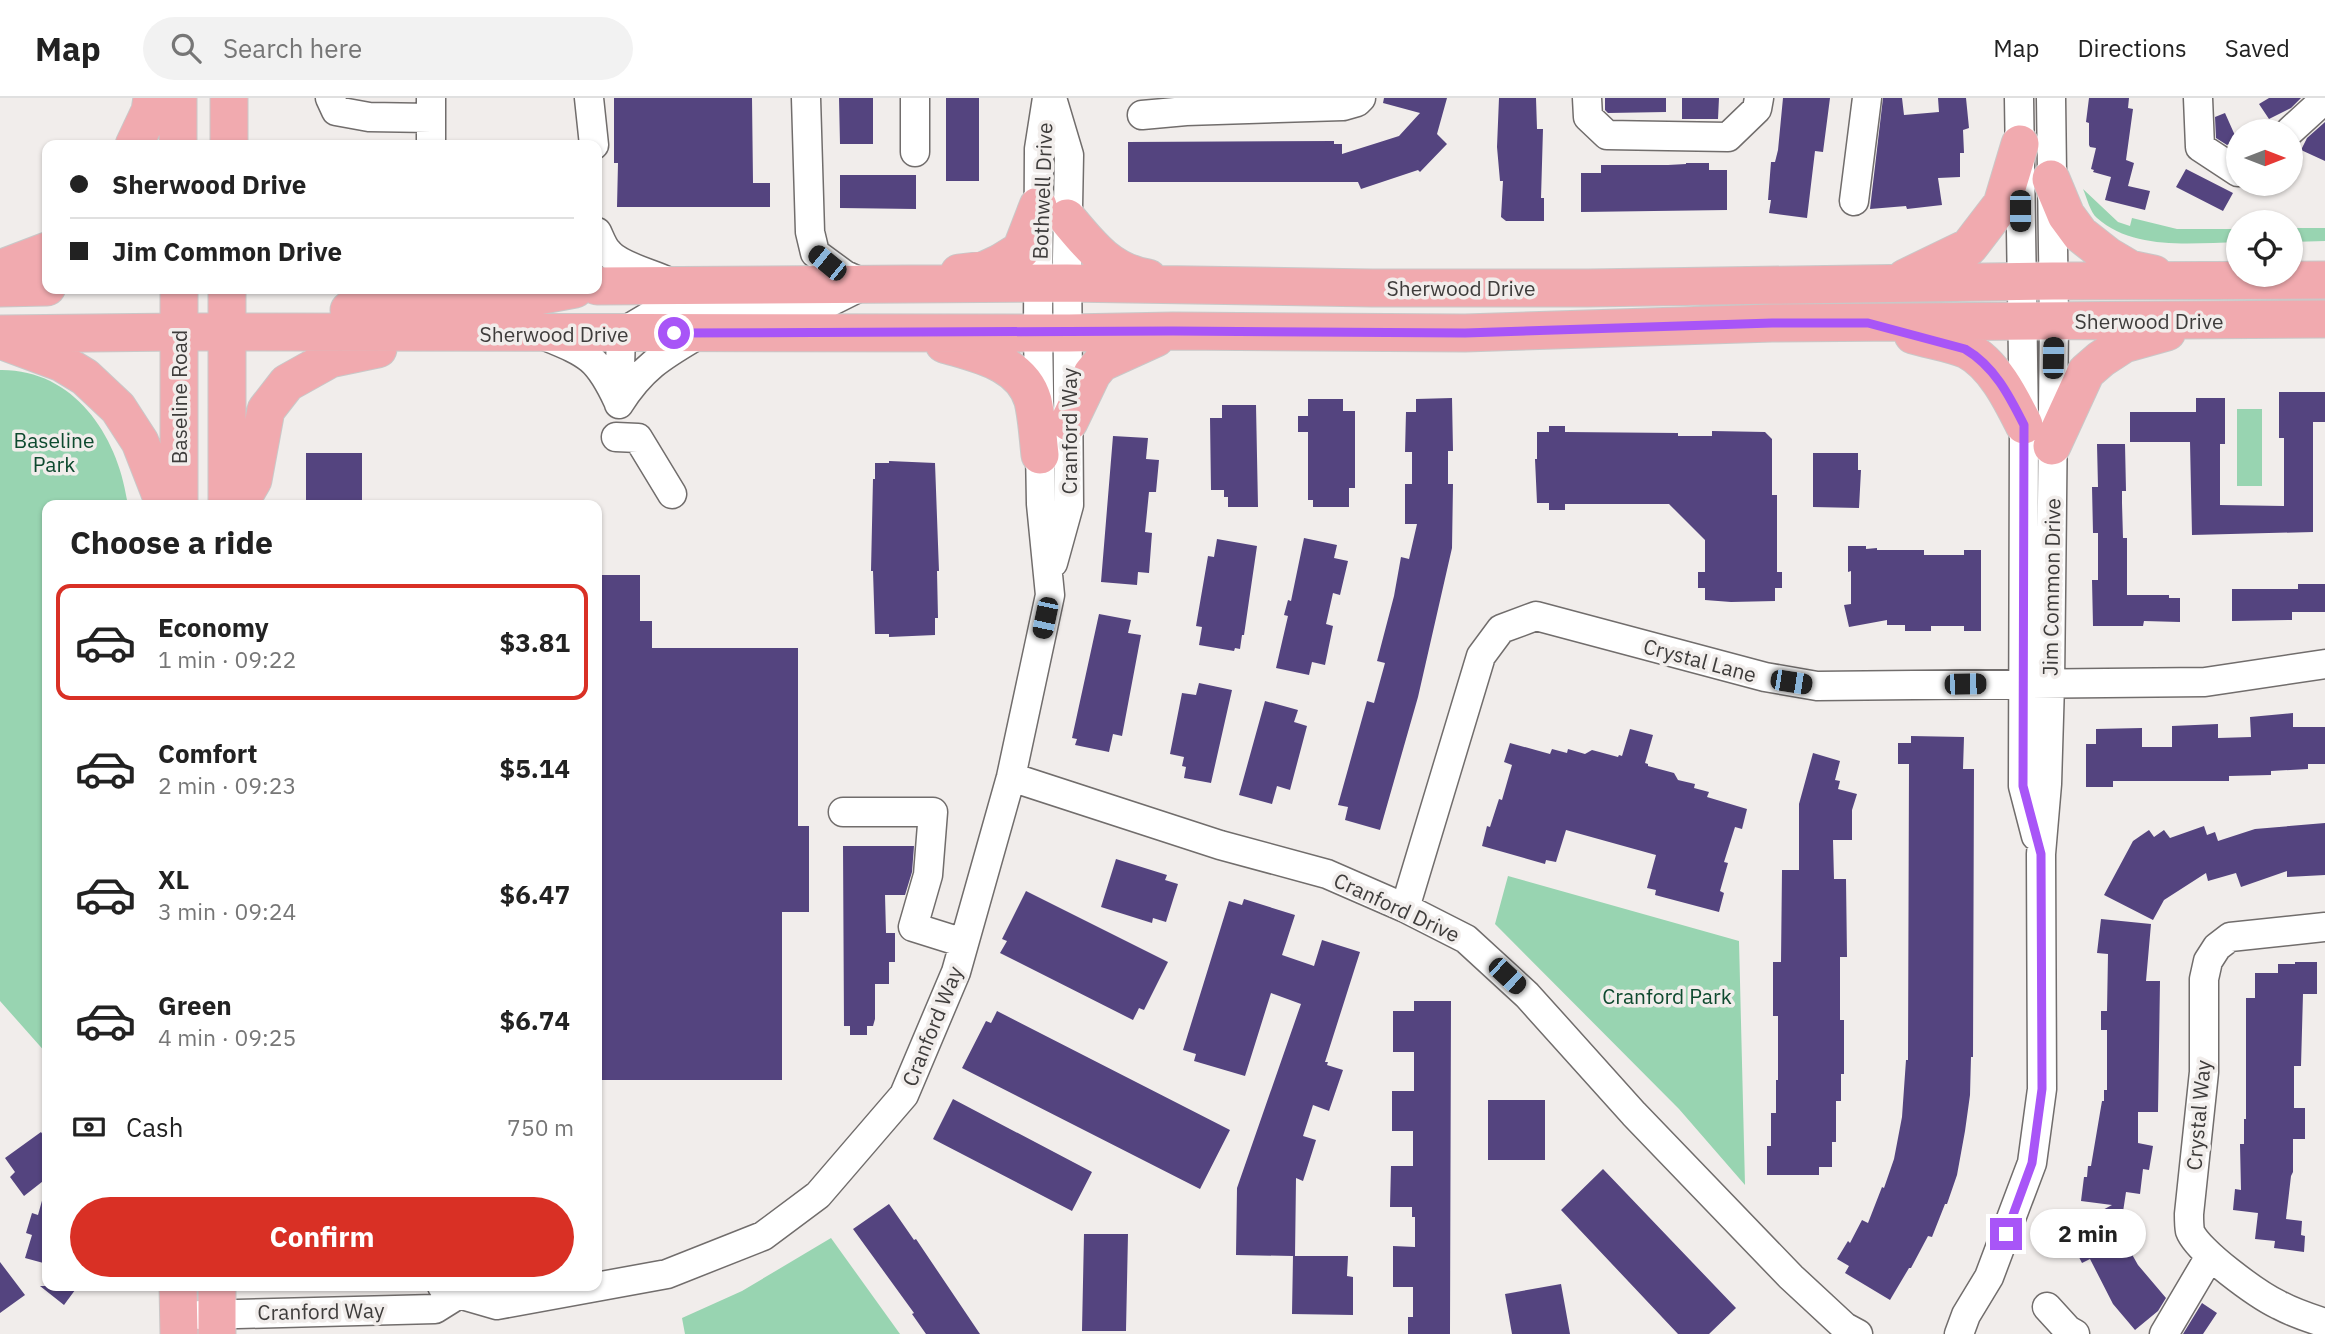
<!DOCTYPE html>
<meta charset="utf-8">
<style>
:root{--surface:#fff;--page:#f2f2f2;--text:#222;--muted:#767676;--line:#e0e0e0;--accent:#d93025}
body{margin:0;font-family:"IBM Plex Sans",sans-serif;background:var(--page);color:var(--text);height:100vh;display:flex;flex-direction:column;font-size:26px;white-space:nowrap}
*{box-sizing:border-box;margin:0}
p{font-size:23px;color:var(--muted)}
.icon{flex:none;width:38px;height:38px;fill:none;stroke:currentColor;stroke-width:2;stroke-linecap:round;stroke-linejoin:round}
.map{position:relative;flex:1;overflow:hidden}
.panel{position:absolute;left:42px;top:402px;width:560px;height:791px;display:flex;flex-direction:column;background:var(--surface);border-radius:14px;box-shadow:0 2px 5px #0004}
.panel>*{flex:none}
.banner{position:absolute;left:42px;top:42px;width:560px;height:154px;border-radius:14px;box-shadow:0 2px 5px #0004;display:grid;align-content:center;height:154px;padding:0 28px;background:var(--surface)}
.needle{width:46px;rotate:90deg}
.controls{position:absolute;left:2226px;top:21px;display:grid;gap:14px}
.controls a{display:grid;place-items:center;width:77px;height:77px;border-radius:50%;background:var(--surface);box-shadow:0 2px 5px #0004;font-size:35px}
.end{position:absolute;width:32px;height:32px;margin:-16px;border:9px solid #a855f7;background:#fff;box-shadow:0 0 0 4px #fff}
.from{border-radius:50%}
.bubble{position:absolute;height:49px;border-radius:24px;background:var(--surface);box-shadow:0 2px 5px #0004;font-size:23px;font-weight:700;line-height:49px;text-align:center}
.car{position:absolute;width:21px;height:42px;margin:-21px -10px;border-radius:9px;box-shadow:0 0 5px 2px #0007;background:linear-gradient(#222 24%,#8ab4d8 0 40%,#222 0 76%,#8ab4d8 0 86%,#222 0)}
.banner b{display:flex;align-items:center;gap:24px;height:66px;font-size:26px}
.banner b+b{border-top:2px solid var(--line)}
.banner i{width:18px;height:18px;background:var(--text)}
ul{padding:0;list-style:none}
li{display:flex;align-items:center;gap:21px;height:116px;margin:0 14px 10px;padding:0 14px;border:4px solid transparent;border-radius:14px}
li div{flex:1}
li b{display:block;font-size:26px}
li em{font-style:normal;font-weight:700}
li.selected{border-color:var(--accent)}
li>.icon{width:63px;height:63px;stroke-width:1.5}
h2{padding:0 28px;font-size:32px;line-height:84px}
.pay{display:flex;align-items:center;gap:18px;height:77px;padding:0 28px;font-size:26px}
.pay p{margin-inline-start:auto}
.button{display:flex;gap:14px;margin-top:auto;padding:14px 28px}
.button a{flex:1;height:80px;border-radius:42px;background:var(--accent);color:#fff;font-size:28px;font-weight:700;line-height:80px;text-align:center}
header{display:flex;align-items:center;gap:42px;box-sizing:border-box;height:98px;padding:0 35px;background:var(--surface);border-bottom:2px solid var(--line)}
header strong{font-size:33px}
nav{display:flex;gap:38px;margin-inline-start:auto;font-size:24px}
.search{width:490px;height:63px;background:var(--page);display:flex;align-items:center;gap:18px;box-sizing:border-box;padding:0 24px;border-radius:38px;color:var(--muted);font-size:26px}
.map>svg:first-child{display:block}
.green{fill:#98d4b1}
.building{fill:#54447f}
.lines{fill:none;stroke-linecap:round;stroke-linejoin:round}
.minor-casing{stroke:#716d6c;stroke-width:31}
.major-casing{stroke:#c9c8c8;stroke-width:39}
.minor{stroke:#fff;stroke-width:28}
.major{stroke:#f1aaaf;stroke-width:37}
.route{stroke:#a855f7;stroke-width:9}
.labels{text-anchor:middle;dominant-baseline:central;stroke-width:7;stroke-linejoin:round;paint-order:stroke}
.street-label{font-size:21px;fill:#3e3c3b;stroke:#f1edeb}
.park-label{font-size:21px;fill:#0e4a2f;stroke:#f1edeb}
</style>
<header>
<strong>Map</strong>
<div class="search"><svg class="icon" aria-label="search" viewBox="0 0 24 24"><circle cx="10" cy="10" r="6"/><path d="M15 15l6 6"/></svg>Search here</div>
<nav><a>Map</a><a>Directions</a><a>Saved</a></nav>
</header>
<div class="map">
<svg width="2325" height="1236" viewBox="0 0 2325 1236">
<rect width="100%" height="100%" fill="#f1edeb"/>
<path class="green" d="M2083,91l35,33 12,4 2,-8 45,11h61v13c-44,1 -104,9 -141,-24 -7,-6 -10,-20 -14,-29z
M2291,130h34v13l-34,1z
M0,272c73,-1 117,64 127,130v6h-80v548l-47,-53z
M2237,311h25v77h-25z
M1508,778l231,65 6,244 -66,-76 -184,-185z
M831,1140l69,96h-215l-3,-16 60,-27z"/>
<path class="building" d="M614,0h138l1,85h17v24h-153l1,-44h-4z
M839,0h34v46h-33z
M946,0h33v83h-33z
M1384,0h63l-10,36 10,10 -27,28 -2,-2 -57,19 -3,-7h-230v-40l206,-1v3h8v10l35,-11 22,-7 21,-23 -37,-10z
M1499,0h37l1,31h6l-2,69h3v23h-38l-5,-4 2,-36h-3l-3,-34z
M1605,0h61v14l-58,1 -3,-3z
M1682,0h37l-1,21h-36z
M1783,0h47l-7,54 -8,-1 -8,67 -38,-5 2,-13h-3l3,-38h4l3,-12z
M1883,0h19l2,17 35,-3 -1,-14h28l3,30 -6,2 1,23h-4v24l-22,1 4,27 -35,4 -1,-3 -36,3z
M2089,0h40l-1,10 5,1 -7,51 8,3 -6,23 22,5 -5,19 -40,-10 6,-23 -18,-5 1,-2 -3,-1 5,-21 -6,-1 -1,-2v-22l-3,-1z
M2269,0h32l-10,10 -22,11 -10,-15z
M2225,15l12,27 -10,5 -11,-7 -1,-21z
M2325,24v39l-24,-11 6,-12z
M1686,65h23v7h18v40l-146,2v-39h20v-8h67l18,-1z
M2186,71l47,24 -10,18 -47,-24z
M840,77h76v34l-76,-1z
M2279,294h46v30h-12v110l-121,3 -2,-93h-60v-30h66v-14h29v46h-5v61l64,1v-68h-5z
M1452,300l1,53h-5v33h5l-1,64 -34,149 -38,133 -35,-10 3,-13 -10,-2 29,-104 7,2 11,-40 -8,-2 17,-65 7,-39 8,2 8,-35h-12v-40h7v-32h-7l1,-40h10v-13z
M1308,301h35v12h12v77h-6v19h-36v-7h-5v-68h-10v-16h10z
M1222,307h34l2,102h-30v-10h-4v-7h-13l-1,-72h12z
M1549,328h16v6l113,1v3h34v-5l53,1 7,7v56h5v77h5v16h-7v13l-44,1 -26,-2v-12h-7v-16h7v-32l-36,-36h-104v6h-16v-7h-12l-2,-44h2v-27h12z
M1113,338l35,2 -2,21 13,1 -3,32h-7l-4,40 7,1 -3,40 -11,-1 -1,13 -36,-3z
M2097,346h28l1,47h-4v12l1,35h4v57h42v3h11v24l-36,-1 -1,5h-50l-1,-46h6v-47h-5l-1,-46h6z
M306,355h56v53h-56z
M1813,355h45v17h3l-2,38 -46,-1z
M889,363l46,2 4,108h-2l1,47h-3v17l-46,2v-3h-14l-2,-63h-2l2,-92h2v-16h14z
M1304,440l33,7 -3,13 14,3 -8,34 -7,-2 -7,31 7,2 -8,39 -13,-3 -3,13 -33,-7 12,-52 -4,-1 4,-15 3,1z
M1217,441l40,7 -13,89h-2l-2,14 -5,-1 -1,3 -35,-6 3,-18 -6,-1 12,-70 6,1z
M1848,448h18v3l11,-1v2h47v5h40v-5h17v81h-17v-5h-33v5h-26v-6h-18v-5l-38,7 -5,-22 7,-1v-33l-3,1z
M597,477h43v46h12v27h146v178h11v86h-27v168h-185z
M2298,486h27v28h-33v8l-60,1v-32h66z
M1099,516l32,6 -3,13 13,2 -19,101 -9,-2 -4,18 -34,-7 2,-6 -5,-1z
M1199,585l33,7 -21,93 -27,-5 2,-11 -4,-1 2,-9 -14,-3 12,-61 14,2z
M1265,603l33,9 -4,12 13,4 -17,64 -13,-4 -5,18 -33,-9z
M2293,615v14h32v37h-17v5l-37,2v4l-42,1v5h-116v6h-27v-43h10v-15l46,-1v19h30v-21l46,-2v14l33,-1 -1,-20z
M1630,631l23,6 -8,28 3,1v2l26,7 4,7 17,4 -1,4 15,4 -2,5 40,12 -5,20 -7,-2 -11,35 4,1 -8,28 4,2 -5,19 -64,-17 1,-5 -9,-2 9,-33 -90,-25 -10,32 -10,-2 -1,4 -63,-18 5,-20 3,1 9,-28 3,1 10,-35 -8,-3 6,-19 40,11 2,-5 15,4 1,-4 17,5 7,-4 26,7 1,-2 3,1z
M1911,638l53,1 -1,32h11l-1,288h-2l-1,38 -5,36 -8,44 -10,29h-2l-13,33 -4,-1 -17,32h-2l-19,32 -45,-27 4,-7 -12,-7 11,-18 2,2 12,-23 6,3 14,-36 2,1 10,-29 8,-42 4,-57h2l1,-296h-11v-21h13z
M1813,655l27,8 -5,19 5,1 -2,8 19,5 -5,16v30h-19l1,39h12l1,78h-7v63h4v54h-3v27h-5v41h-4v25h-13v8h-52v-29h4v-33h5v-33h2v-64h-5v-54h8l1,-92h17v-66z
M2325,725v52l-38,2v-6l-46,16 -5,-14 -28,8 -2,-8 -42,27 -11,20 -49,-25 29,-54 16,-11 5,7 10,-7 6,8 34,-12 3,9 8,-3 3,9 37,-12z
M843,748h71l-2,26 -7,23h-20l1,38h9v29h-6v22h-14v35l-2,7h-6v9h-17v-9h-6z
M1116,761l51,16 -2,5 13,4 -12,38 -13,-4 -1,5 -51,-16z
M1026,793l142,71 -24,48 -5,-2 -6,12 -133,-67 7,-12 -5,-2z
M1244,801l51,16 -13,40 32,11 8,-26 38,12 -35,110h3l-1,3 16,5 -14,41 -16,-6 -10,31 13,4 -13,41 -7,-3 -1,78h53l-1,20 6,1v38l-61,-1 1,-58 -57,-1 1,-67 64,-184 -30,-11 -26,83 -51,-15 2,-7 -13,-4 46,-149 13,4z
M2101,821l50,5 -5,57h14l-2,131h-20v31l15,3 -4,24 -6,-1 -3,25 -14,-2 -5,33 8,15 -4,2 13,23 28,33 -8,13 -23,19 -22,-26 -23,-45 -8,4 -17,-33 47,-25 -31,-4 3,-24h3l1,-11h3l11,-65h2v-11h3v-60h-6v-19h6l1,-57 -11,-1z
M2295,864h22v32h-14l-2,72h-7v42h11v31h-12v33l-2,4 -5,43 16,2 -1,14 4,1 -1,16 -30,-4 1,-7 -20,-2 3,-26 -25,-3 2,-21 6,1 -1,-46h4v-25h2v-121h9v-25h23v-9h17z
M1414,903h37l-1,333h-42v-17h5v-30h-20v-41l22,1v-30h-3v-10h-22l1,-41h22v-35h-21v-40h22v-39h-21v-41h21z
M997,913l233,119 -30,59 -238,-121 24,-47 5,2z
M953,1001l139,73 -20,39 -139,-72z
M1488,1002h57v60h-57z
M41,1034l6,9v37l-23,18 -14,-19 5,-5 -10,-14z
M1603,1071l133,139 -27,26h-31l-117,-124z
M43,1099h4v67l-22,-6 7,-23 -6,-2 6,-20 6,2z
M889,1106l25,36 2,-1 64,95h-54l-14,-20 2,-1 -61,-84z
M1084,1136h44l-2,97h-44z
M0,1164l25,33 -25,18z
M1561,1186l9,50h-58l-7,-40z
M40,1188h38l-14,19z
M2202,1205l15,10 -14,21h-20z"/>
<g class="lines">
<defs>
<path id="minor" d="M330,0l6,13 33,6 62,1
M431,0v47
M589,0l5,47
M806,0l4,134 5,21 30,22 20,9
M1052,0l17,57 -2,104 2,246 -16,58
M1587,0l1,19 19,18 121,2 29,-28 2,-11
M2019,0l5,327 -1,361 13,50
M2198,0l2,49 38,25
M1142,17l44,-4 157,-5 14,-4 4,-4
M2290,33l35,-32
M915,54v-54
M1854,103l13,-103
M597,134c3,6 6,15 11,20 12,15 44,21 61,30
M545,238c44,18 53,22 73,65
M619,306l2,-71 27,-16 17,-4 95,-3 68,-7 34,-17
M619,306c24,-38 45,-49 82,-71
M616,339l22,1 34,56
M1011,679l209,68 107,29 78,34 61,31 61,56 107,119 157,163 54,50 13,7
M843,714h90l-5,63 -15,52 51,16
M1405,810l76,-252 20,-27 35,-13 229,61 52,9 388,-4 120,-18
M2325,829l-95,10 -13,10 -9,14 -4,18v93l-15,142c0,5 0,12 1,17 7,20 68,64 89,74 15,8 30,13 46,18
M442,1188l17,8 38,11 170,-31 96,-38 55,-41 86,-100 52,-123 55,-195 39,-182 -9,-91 -3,-171 1,-184 8,-51
M2047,1209l21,23 7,4
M200,1217l235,-6 24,-15
M1959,1236l7,-19 23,-38 43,-114 10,-74 -1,-235 6,-70 3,-100 4,-363 -3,-223
M2164,1236l46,-78"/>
<path id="major" d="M178,0v47
M134,47l16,-34 2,-13
M229,47v-47
M2051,81l15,36 14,19 28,22 22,13 24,5
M1067,120c23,28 43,54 81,60
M0,171l47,-18
M959,175l26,-3 15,-7 21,-13 17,-44
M1905,180l64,-31 33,-43 18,-60
M597,188l470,-3 305,5h216l465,-7 272,-1
M0,190l47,-1
M227,191v217
M349,212l141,-5 85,-16
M0,236l180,-2 889,1 104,-2 292,2 307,-10 553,-4
M1913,237c17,5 38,8 54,15 27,14 44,49 57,75
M8,245l54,20 23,14 33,31 22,34 25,64
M944,246c33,10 78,18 89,57 4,17 5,37 7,54
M1069,324l23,-48 9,-11 55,-25
M2052,348l34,-74 15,-13 23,-15 43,-12
M179,408v-217
M238,408l15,-26 13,-70 21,-27 43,-24 48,-10
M178,1188l1,48
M217,1188v48"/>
</defs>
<use href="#minor" class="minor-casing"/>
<use href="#major" class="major-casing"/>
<use href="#minor" class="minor"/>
<use href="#major" class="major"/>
</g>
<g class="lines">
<path class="route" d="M674,235l499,-2 292,2 307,-10h96l97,26c29,17 44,46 59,76l-1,361 18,68 1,235 -10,74 -26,71"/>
</g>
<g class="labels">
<g class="street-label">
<text transform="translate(1042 93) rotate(-88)">Bothwell Drive</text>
<text x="1461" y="190">Sherwood Drive</text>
<text x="2149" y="223">Sherwood Drive</text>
<text x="554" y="236">Sherwood Drive</text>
<text transform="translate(179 299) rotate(-90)">Baseline Road</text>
<text transform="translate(1069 333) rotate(-90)">Cranford Way</text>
<text transform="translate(2051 489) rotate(-89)">Jim Common Drive</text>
<text transform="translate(1700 562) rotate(15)">Crystal Lane</text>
<text transform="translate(1397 809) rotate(25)">Cranford Drive</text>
<text transform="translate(932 928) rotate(-68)">Cranford Way</text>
<text transform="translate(2198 1017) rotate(-85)">Crystal Way</text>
<text transform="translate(321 1213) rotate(-1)">Cranford Way</text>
</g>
<g class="park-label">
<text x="54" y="342">Baseline<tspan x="54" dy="24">Park</tspan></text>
<text x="1667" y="898">Cranford Park</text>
</g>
</g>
</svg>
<div class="controls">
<a><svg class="needle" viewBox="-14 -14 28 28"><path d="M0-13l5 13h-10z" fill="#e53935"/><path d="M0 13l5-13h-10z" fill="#767676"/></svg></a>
<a><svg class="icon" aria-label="locate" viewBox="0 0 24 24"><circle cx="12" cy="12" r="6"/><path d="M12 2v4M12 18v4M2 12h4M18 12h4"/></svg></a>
</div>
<i class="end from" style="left:674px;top:235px"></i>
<i class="end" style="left:2006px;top:1136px"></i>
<div class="bubble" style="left:2030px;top:1111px;width:116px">2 min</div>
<i class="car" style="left:2020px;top:113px;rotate:180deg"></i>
<i class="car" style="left:827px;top:165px;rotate:309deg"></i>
<i class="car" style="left:2053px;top:260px;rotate:1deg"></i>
<i class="car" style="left:1045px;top:520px;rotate:192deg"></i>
<i class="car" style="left:1791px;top:584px;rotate:99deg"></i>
<i class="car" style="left:1965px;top:586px;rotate:89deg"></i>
<i class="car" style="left:1507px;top:878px;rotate:133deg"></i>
<div class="banner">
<b><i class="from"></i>Sherwood Drive</b>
<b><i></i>Jim Common Drive</b>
</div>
<section class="panel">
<h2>Choose a ride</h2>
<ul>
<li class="selected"><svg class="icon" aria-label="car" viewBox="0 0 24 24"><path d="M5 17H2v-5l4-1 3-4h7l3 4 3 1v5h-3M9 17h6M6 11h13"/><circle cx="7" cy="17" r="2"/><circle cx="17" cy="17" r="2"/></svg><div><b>Economy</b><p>1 min · 09:22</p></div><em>$3.81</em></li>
<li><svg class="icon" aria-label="car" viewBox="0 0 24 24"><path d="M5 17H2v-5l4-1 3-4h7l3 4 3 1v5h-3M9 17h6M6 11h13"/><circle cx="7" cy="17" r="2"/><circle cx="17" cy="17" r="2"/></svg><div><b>Comfort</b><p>2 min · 09:23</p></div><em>$5.14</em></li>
<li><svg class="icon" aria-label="car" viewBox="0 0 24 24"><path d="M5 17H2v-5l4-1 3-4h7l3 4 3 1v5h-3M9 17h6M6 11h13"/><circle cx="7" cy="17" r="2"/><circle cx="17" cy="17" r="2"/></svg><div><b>XL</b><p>3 min · 09:24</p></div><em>$6.47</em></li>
<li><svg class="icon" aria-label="car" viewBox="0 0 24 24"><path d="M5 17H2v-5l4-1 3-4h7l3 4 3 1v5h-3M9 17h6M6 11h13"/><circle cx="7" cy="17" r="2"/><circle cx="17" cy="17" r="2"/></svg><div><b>Green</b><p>4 min · 09:25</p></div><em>$6.74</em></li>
</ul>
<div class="pay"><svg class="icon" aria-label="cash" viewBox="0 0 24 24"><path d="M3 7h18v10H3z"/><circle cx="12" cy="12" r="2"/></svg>Cash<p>750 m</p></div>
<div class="button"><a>Confirm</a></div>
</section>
</div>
